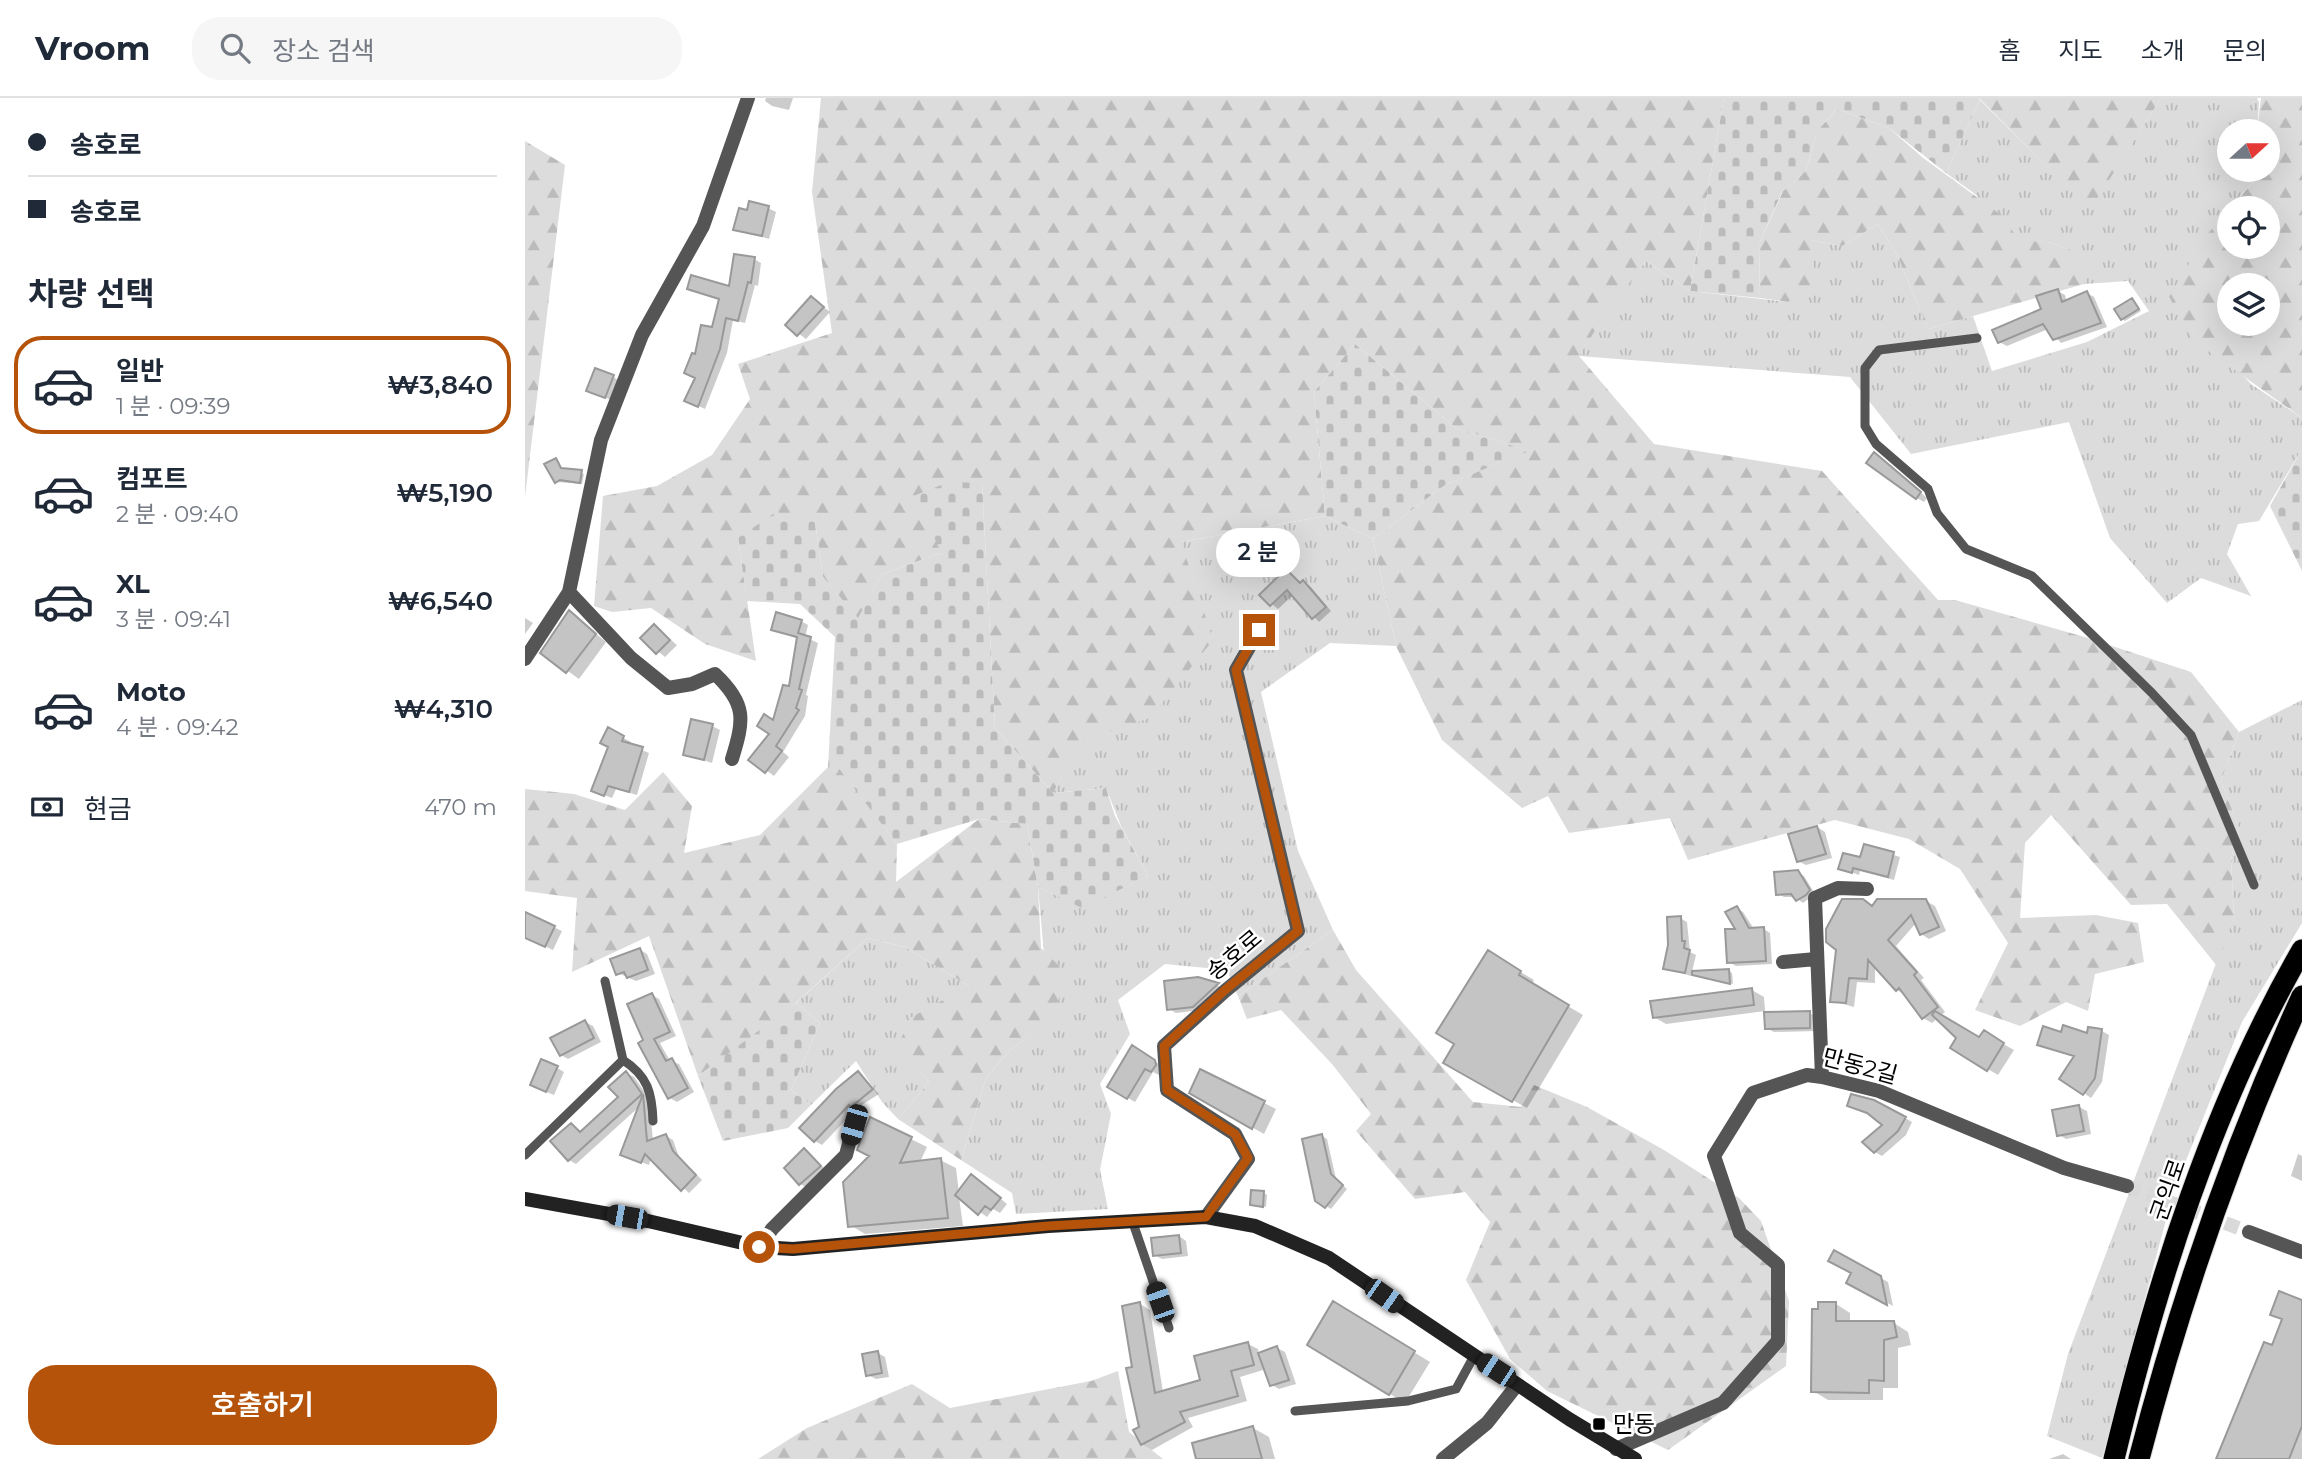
<!DOCTYPE html>
<html lang="ko">
<meta charset="utf-8">
<style>
:root{--surface:#fff;--page:#f6f6f7;--text:#1f2937;--muted:#747a83;--line:#e0e1e3;--accent:#b45309}
body{margin:0;font-family:Montserrat,"Noto Sans KR",sans-serif;background:var(--page);color:var(--text);height:100vh;display:flex;flex-direction:column;font-size:26px;white-space:nowrap}
*{box-sizing:border-box;margin:0}
p{font-size:23px;color:var(--muted)}
.icon{flex:none;width:38px;height:38px;fill:none;stroke:currentColor;stroke-width:2;stroke-linecap:round;stroke-linejoin:round}
.map{position:relative;flex:1;overflow:hidden}
.sheet{display:flex;flex-direction:column;background:var(--surface);width:525px}
.sheet>*{flex:none}
.banner{display:grid;align-content:center;height:154px;padding:0 28px;background:var(--surface)}
.needle{width:46px;rotate:69deg}
.controls{position:absolute;left:1692px;top:21px;display:grid;gap:14px}
.controls a{display:grid;place-items:center;width:63px;height:63px;border-radius:50%;background:var(--surface);box-shadow:0 7px 28px #0002;font-size:35px}
.end{position:absolute;width:32px;height:32px;margin:-16px;border:9px solid #b45309;background:#fff;box-shadow:0 0 0 4px #fff}
.from{border-radius:50%}
.bubble{position:absolute;height:49px;border-radius:24px;background:var(--surface);box-shadow:0 7px 28px #0002;font-size:23px;font-weight:600;line-height:49px;text-align:center}
.car{position:absolute;width:21px;height:42px;margin:-21px -10px;border-radius:9px;box-shadow:0 0 5px 2px #0007;background:linear-gradient(#222 24%,#8ab4d8 0 40%,#222 0 76%,#8ab4d8 0 86%,#222 0)}
.banner b{display:flex;align-items:center;gap:24px;height:66px;font-size:26px}
.banner b+b{border-top:2px solid var(--line)}
.banner i{width:18px;height:18px;background:var(--text)}
ul{padding:0;list-style:none}
li{display:flex;align-items:center;gap:21px;height:98px;margin:0 14px 10px;padding:0 14px;border:4px solid transparent;border-radius:28px}
li div{flex:1}
li b{display:block;font-size:26px}
li em{font-style:normal;font-weight:600}
li.on{border-color:var(--accent)}
li>.icon{width:63px;height:63px;stroke-width:1.5}
h2{padding:0 28px;font-size:32px;line-height:84px}
.pay{display:flex;align-items:center;gap:18px;height:77px;padding:0 28px;font-size:26px}
.pay p{margin-inline-start:auto}
.cta{display:flex;gap:14px;margin-top:auto;padding:14px 28px}
.cta a{flex:1;height:80px;border-radius:28px;background:var(--accent);color:#fff;font-size:28px;font-weight:600;line-height:80px;text-align:center}
header{display:flex;align-items:center;gap:42px;box-sizing:border-box;height:98px;padding:0 35px;background:var(--surface);border-bottom:2px solid var(--line)}
header strong{font-size:33px}
nav{display:flex;gap:38px;margin-inline-start:auto;font-size:24px}
.search{width:490px;height:63px;background:var(--page);display:flex;align-items:center;gap:18px;box-sizing:border-box;padding:0 24px;border-radius:28px;color:var(--muted);font-size:26px}
main{display:flex;flex:1;min-height:0}
.map>svg:first-child{display:block}
.grass{fill:url(#grass-tufts)}
.forest{fill:url(#forest-firs);fill-rule:evenodd}
.cemetery{fill:url(#cemetery-stones)}
.shadow{fill:#0003}
.building{fill:#c4c4c4;stroke:#999;stroke-width:2}
.lines{fill:none;stroke-linecap:round;stroke-linejoin:round}
.street-tunnel{stroke:#d9d9d9;stroke-width:14;stroke-dasharray:14 7;stroke-linecap:butt}
.highway-casing{stroke:#dbdbdb;stroke-width:23}
.lane{stroke:#555;stroke-width:9}
.street{stroke:#555;stroke-width:14}
.secondary{stroke:#222;stroke-width:14}
.highway{stroke:#000;stroke-width:21}
.route{stroke:#b45309;stroke-width:9}
.poi-dot{fill:#000;stroke:#fff;stroke-width:2.5}
.labels{text-anchor:middle;dominant-baseline:central;stroke-width:5;stroke-linejoin:round;paint-order:stroke}
.street-label{font-size:23px;fill:#000;stroke:#fff}
.poi-label{font-size:23px;fill:#000;stroke:#fff;text-anchor:start}
</style>
<header>
<strong>Vroom</strong>
<div class="search"><svg class="icon" aria-label="search" viewBox="0 0 24 24"><circle cx="10" cy="10" r="6"/><path d="M15 15l6 6"/></svg>장소 검색</div>
<nav><a>홈</a><a>지도</a><a>소개</a><a>문의</a></nav>
</header>
<main>
<section class="sheet">
<div class="banner">
<b><i class="from"></i>송호로</b>
<b><i></i>송호로</b>
</div>
<h2>차량 선택</h2>
<ul>
<li class="on"><svg class="icon" aria-label="car" viewBox="0 0 24 24"><path d="M5 17H2v-5l4-1 3-4h7l3 4 3 1v5h-3M9 17h6M6 11h13"/><circle cx="7" cy="17" r="2"/><circle cx="17" cy="17" r="2"/></svg><div><b>일반</b><p>1 분 · 09:39</p></div><em>₩3,840</em></li>
<li><svg class="icon" aria-label="car" viewBox="0 0 24 24"><path d="M5 17H2v-5l4-1 3-4h7l3 4 3 1v5h-3M9 17h6M6 11h13"/><circle cx="7" cy="17" r="2"/><circle cx="17" cy="17" r="2"/></svg><div><b>컴포트</b><p>2 분 · 09:40</p></div><em>₩5,190</em></li>
<li><svg class="icon" aria-label="car" viewBox="0 0 24 24"><path d="M5 17H2v-5l4-1 3-4h7l3 4 3 1v5h-3M9 17h6M6 11h13"/><circle cx="7" cy="17" r="2"/><circle cx="17" cy="17" r="2"/></svg><div><b>XL</b><p>3 분 · 09:41</p></div><em>₩6,540</em></li>
<li><svg class="icon" aria-label="car" viewBox="0 0 24 24"><path d="M5 17H2v-5l4-1 3-4h7l3 4 3 1v5h-3M9 17h6M6 11h13"/><circle cx="7" cy="17" r="2"/><circle cx="17" cy="17" r="2"/></svg><div><b>Moto</b><p>4 분 · 09:42</p></div><em>₩4,310</em></li>
</ul>
<div class="pay"><svg class="icon" aria-label="cash" viewBox="0 0 24 24"><path d="M3 7h18v10H3z"/><circle cx="12" cy="12" r="2"/></svg>현금<p>470 m</p></div>
<div class="cta"><a>호출하기</a></div>
</section>
<div class="map">
<svg width="1777" height="1361" viewBox="0 0 1777 1361">
<defs>
<pattern id="grass-tufts" width="24" height="20" patternUnits="userSpaceOnUse" patternTransform="scale(1.75)"><rect width="24" height="20" fill="#dcdcdc"/><path d="M3 7l-1-3M5 7V3M7 7l1-3M15 17l-1-3M17 17v-4M19 17l1-3" fill="none" stroke="#bbb"/></pattern>
<pattern id="forest-firs" width="22" height="20" patternUnits="userSpaceOnUse" patternTransform="scale(1.75)"><rect width="22" height="20" fill="#dcdcdc"/><path d="M5 1l3.5 6h-7zM16 11l3.5 6h-7z" fill="#bbb"/></pattern>
<pattern id="cemetery-stones" width="16" height="16" patternUnits="userSpaceOnUse" patternTransform="scale(1.75)"><rect width="16" height="16" fill="#dcdcdc"/><path d="M2 7V4a2 2 0 0 1 4 0v3zM10 15v-3a2 2 0 0 1 4 0v3z" fill="#bbb"/></pattern>
</defs>
<rect width="100%" height="100%" fill="#fff"/>
<path class="grass" d="M1636,0h96l2,4 -2,29h-28v39h26l-1,11 -25,27 -60,90 82,86 51,34v31l-43,72 -21,3 -11,30 24,42 -50,-18 -34,25 -57,-65 -41,-116 -158,32 -61,-77 -271,-21 27,-44 40,-51 44,30 98,11 22,-62 32,6 36,-22 19,31 31,74 45,-13 19,55 95,-29 62,-31 -21,-30 -44,3v-29l-36,-13 -30,-1 -43,-47 -29,-21 34,-73 110,109z
M800,418l48,23 23,107 -66,-3 -69,49 37,159 35,79 -95,66 -11,-26 -62,-6 -47,36 12,34 -30,50 11,30 -11,56 8,39 -92,5 -4,-21 -51,-33 25,-82 25,-29 39,-28 -12,-134 44,20 66,-31 -27,-50 -15,-38 -53,5 28,-53 69,-23 31,-175z
M1777,602v223l-60,99 -68,168 -72,268 -55,-22 21,-82 166,-438 -3,-57 8,-31 -18,-47 18,-49z
M343,840l37,9 64,39 -70,60 30,36 -31,37 -16,-17 -26,-41 -45,44 -20,-15 29,-67 -24,-20z"/>
<path class="forest" d="M296,0h903l-34,193 -44,-30 -39,51 -28,44 75,88 168,27 116,129h17l133,38 103,34 48,60 -18,49 18,47 -8,31 3,57 -17,50 -50,-62 -36,1 -80,-90 -26,28 -5,75 76,-3 42,8 6,39 -49,12 -7,37 -22,-9 -46,24 -45,-16 33,-67 -48,-74 -51,-30 -74,-19 -147,40 -18,-42 -101,15 -21,-37 -26,12 -80,-68 -46,-94 -23,-107 72,-54 83,-34 -72,-23 -101,-84 -41,48 11,124 -144,26 32,98 -63,78 -69,23 -28,52 -58,-65 -13,-245 -41,70 -59,21 -24,45 -35,-42 -8,-55 -77,16 18,123 -51,-17 -54,-36 -39,4 -18,-6 9,-110 54,-10 55,-31 38,-56 -12,-35 94,-31 -20,-141z
M1454,0h182l-71,112z
M1736,0h41v320l-108,-77 -25,-44 35,-59 25,-29v38h39v-39h-38l24,-27 1,-11h13v-39h-11zM1704,187h39v39h-39z
M1312,11l52,19 33,29 82,60 14,23 30,2 37,13 -1,29 -156,45 -31,-74 -19,-31 -36,22 -32,-6 6,43 -28,19 -28,-4 -1,-54 24,-53 23,-20 11,-40z
M0,43l40,24 -40,332z
M309,663l63,83 -1,38 83,-63 48,5 11,63 3,61 27,27 -18,47 -39,27 -25,29 -25,82 -63,-41 31,-37 -31,-36 12,-28 59,-32 -64,-39 -37,-9 -88,79 -82,59 -49,-140 -77,36 5,-74 -52,-7v-102l49,5 51,16 38,-38 29,34 -8,47 76,-18z
M808,832l23,40 117,132 48,5 13,-22 53,22 77,43 75,48 22,23 28,80 -3,65 -118,84 -121,-59 -37,-32 -44,-79 24,-58 -25,-30 -50,7 -59,-68 15,-17 -39,-50 -51,-54 -34,9 -9,-23z
M593,1273l11,61 34,27h-405l49,-31 105,-44 38,24 141,-27z"/>
<path class="cemetery" d="M1199,0h255l1,2 -34,73 -57,-45 -52,-19 -20,22 -11,40 -24,21 -23,52 1,54 -70,-7z
M830,246l101,84 73,23 -84,34 -72,54 -48,-23 -11,-124z
M1777,351v122l-32,-65z
M424,384l33,1 13,245 58,65 53,-5 9,28 33,60 -66,32 -44,-21 -11,-63 -48,-5 -82,25 -63,-82 -6,6 7,-131 -35,-33 -53,-3 -9,-63 38,-26 39,10 8,55 35,41 24,-44 59,-21 -25,-58z
M271,905l24,20 -29,67 20,15 -23,23 -65,13 -25,-65z"/>
<path class="shadow" d="M241,0h27l-4,12 -17,-4 -7,-5z
M243,110l8,4 -7,27 -33,-10 12,-17z
M229,161l7,4 -3,23 -3,-1 -10,38 -12,-3 -6,33 -22,56 -11,-5 2,-48 17,-27 7,-29 -31,-11h42z
M1533,193l7,4 2,7 20,-9 7,4 13,30 -46,16 -13,-14 -41,17 -8,-4 44,-32z
M287,200l18,14 -24,27 -19,-14z
M1607,202l9,11 -16,10 -3,-2z
M88,279l7,4 -7,20 -25,-11z
M1357,361l45,39 -3,4 -7,-4z
M31,362l7,10 21,4 -2,10 -26,-2z
M762,473l14,12 9,3 21,25 -12,11 -26,-27 -15,14 -17,-14z
M45,514l36,30 -27,37 -36,-26z
M0,520l8,5 -8,11z
M276,523l7,4 -3,12 13,6 -12,52 2,1 -3,20 -22,36 6,5 -15,19 -23,-17 20,-26 19,-44 8,-50 -25,-10z
M129,528l23,19 -12,12 -23,-19z
M187,628l8,4 -8,33 -27,-9z
M84,632l22,12 -1,3 19,8 -12,42 -21,-6 -4,9 -11,-4 9,-48z
M1292,729l8,5 7,26 -26,7 -8,-4z
M1340,748l35,11 -6,23 -34,-9 -1,4 -19,-7 21,-9z
M1272,774l7,4 11,18 -12,9 -8,-6h-11l-6,-3z
M1401,803l9,5 11,25 -17,8 -8,-5 -5,-11 -20,23 28,32 -3,2 24,32 -5,4 40,24 4,-7 30,17 -16,25 -46,-27 6,-10 -20,-20 -6,5 -9,-5 -16,-22 -10,-6 -22,-24v17l-18,-1 -3,25 -22,-6 41,-94z
M1212,810l6,4 11,17h10l6,4 2,31 -36,2 -7,-4 9,-32z
M0,816l37,17 -9,19 -28,-13z
M1155,820l7,4 3,30 6,3 -5,21 -26,-8z
M114,851l8,5 8,20 -19,7 -18,-8z
M964,855l45,27 -2,5 51,30 -56,93 -82,-46 11,-18z
M1204,873l3,2 1,11 -36,-8z
M673,880l26,10 -23,22 -25,3 -7,-4z
M1227,892l12,7 1,14 -99,13 -12,-7z
M127,897l7,4 17,37 -16,7 10,18 9,3 15,28 -17,10 -7,-4 -24,-58z
M1284,915l8,4v14l-43,1 -8,-4z
M60,924l8,4 8,16 -33,17 -7,-4z
M1577,933l7,4 -7,47 -11,16 -29,-20 14,-21 -37,-13 23,-10 27,1z
M615,953l22,15 -3,9 -6,-3 -18,30 -26,-15z
M32,970l7,4 -10,23 -15,-6z
M676,973l75,38 -12,25 -73,-42z
M101,975l8,4 15,21 4,43 13,-5 7,4 6,17 23,23 -13,13 -38,-35 -2,7 -19,-7 10,-52 -64,58 -7,-4 2,-35 11,8 38,-35z
M333,975l21,21 -22,14 -35,37 -7,-4z
M1349,1003l38,21 -6,13 -24,21 -7,-4 10,-27 -13,-10 -23,-9z
M1554,1009l8,4 4,23 -25,5 -7,-4z
M346,1021l56,28 -7,15 20,-2 16,8 3,25 20,-12 28,23 -7,9 -7,-4 -6,8 -28,-20 4,29 -98,8 -15,-9 21,-69z
M797,1038l5,3 9,40 11,10 -16,20 -14,-9z
M280,1052l22,21 -19,17 -8,-4z
M1773,1056l4,2v25l-11,-5z
M739,1095l3,2 -1,12 -14,-3z
M654,1138l7,5 2,15 -26,3 -8,-4z
M1310,1155l53,29 5,24 -45,-24 5,-9z
M1777,1204v157h-84l65,-139 -11,-6z
M615,1206l10,6 13,82 39,-11 46,-37 10,5 1,6 18,-7 8,4 11,32 -17,5 -7,-4 -9,-24 -2,1 2,8 -23,7 7,24 -59,17 5,9 -41,23 -9,-6 -8,-13 6,-3 -7,-60z
M1311,1206l14,9v10h44l14,9 3,13 -13,3v40h-15v12h-55l-15,-9z
M825,1215l80,49 -25,41 -15,-9z
M353,1255l7,4 4,20 -13,2 -8,-4z
M728,1330l16,9 6,22h-77z
M1538,1356l8,5h-22z"/>
<path class="building" d="M224,103l20,5 -7,30 -29,-6 6,-22 8,2z
M209,156l21,3 -4,26 -3,-1 -10,39 -12,-3 -6,31 -22,58 -14,-6 11,-23 -11,-5 8,-20 3,1 6,-29 11,2 7,-28 -32,-10 4,-14 38,11z
M1533,191l4,13 25,-11 14,32 -48,17 -10,-16 -45,19 -6,-13 49,-21 -5,-13z
M286,198l13,11 -27,29 -12,-11z
M1607,200l7,11 -18,11 -7,-11z
M70,270l19,7 -9,23 -19,-7z
M1349,354l47,40 -5,7 -50,-36z
M31,360l5,10 21,2 -2,13 -20,-3 -5,3 -11,-19z
M761,471l14,14 3,-3 23,27 -14,12 -25,-29 -17,16 -11,-11z
M44,512l27,24 -30,39 -26,-20z
M251,514l26,8 -4,13 13,4 -12,52 3,1 -6,18 3,2 -23,36 6,5 -17,22 -17,-13 21,-26 -12,-8 7,-12 9,6 10,-35 6,1 8,-49 -26,-7z
M129,526l16,16 -14,14 -16,-16z
M166,621l22,5 -9,36 -21,-5z
M83,629l16,9 -2,5 21,6 -14,45 -21,-6 -4,10 -13,-5 17,-44 -8,-4z
M1292,728l9,28 -29,8 -9,-28z
M1339,746l30,8 -6,25 -35,-9 -1,5 -14,-4 5,-16 17,4z
M1273,772l12,20 -4,5 -10,6 -5,-7 -15,1 -2,-23z
M1317,801h21l9,7 5,-7h49l13,28 -19,8 -9,-20 -23,25 29,32 -3,3 24,32 -16,12 -23,-31 -3,3 -28,-31 -1,19 -18,-1 -3,25 -16,-1 6,-52 -10,-8v-13z
M1212,808l12,22 15,-1 2,34 -39,2 -2,-34h10l-10,-17z
M0,814l30,14 -10,21 -20,-9z
M1156,818l1,25h3l-1,7 6,2 -5,23 -22,-4 5,-24 -1,-28z
M115,850l8,22 -21,8 -3,-6 -8,3 -6,-16z
M963,852l33,21 -2,4 50,30 -57,97 -69,-39 11,-19 -18,-11z
M1204,871l1,15 -38,-9v-4z
M673,879l21,6 -26,24 -26,3 -3,-29z
M1227,890l2,17 -101,13 -3,-17z
M127,895l18,39 -16,7 12,22 6,-3 16,30 -20,11 -30,-56 5,-3 -16,-36z
M1285,913v17l-45,1 -1,-17z
M1410,913l44,26 5,-7 20,13 -17,28 -37,-23 6,-10 -24,-23z
M60,922l9,18 -34,18 -10,-18z
M1538,927l24,8 1,-6 14,2 -7,49 -12,17 -24,-16 15,-23 -37,-11 6,-19 18,6z
M607,947l23,15 1,5 -5,7 -6,-3 -18,30 -20,-12z
M16,961l17,7 -12,26 -16,-7z
M675,971l65,32 -13,28 -63,-36z
M101,973l16,23 -74,67 -18,-20 21,-18 9,9 38,-35 -10,-10z
M333,973l15,18 -22,18 -2,-2 -35,37 -15,-14 37,-39z
M118,996l4,47 19,-7 7,17 23,24 -15,16 -36,-37 -4,9 -21,-8z
M1326,996l23,6 32,17 -8,14 -24,22 -12,-11 20,-17 -15,-12 -20,-7z
M1554,1007l5,26 -27,5 -5,-26z
M345,1019l42,20 -12,26 41,-5 7,60 -100,9 -5,-45 26,-26 -12,-6z
M797,1036l9,40 12,11 -18,23 -10,-7 -13,-62z
M279,1050l17,18 -22,19 -15,-17z
M446,1076l30,24 -10,12 -6,-4 -7,9 -23,-20z
M726,1092l13,1 -1,16 -13,-2z
M654,1137l2,18 -28,3 -2,-18z
M1309,1152l47,26 6,29 -41,-22 5,-10 -23,-12z
M1754,1193l23,9v126l-13,33h-73l48,-117 8,3 10,-26 -12,-4z
M808,1203l82,50 -26,44 -82,-50z
M615,1204l15,91 45,-13 -6,-24 54,-14 6,23 -23,6 7,25 -58,16 5,10 -44,23 -8,-15 6,-3 -13,-59 6,-1 -10,-61z
M1293,1204h18v19h58l3,16 -13,3v41l-15,-1v13l-58,-1 1,-83h6z
M752,1248l12,34 -19,6 -12,-33z
M353,1253l4,22 -16,3 -4,-22z
M728,1328l9,33h-66l-4,-16z"/>
<g class="lines">
<path class="street-tunnel" d="M1602,1088l122,46"/>
<defs>
<path id="highway" d="M1589,1361c42,-174 98,-353 188,-509
M1614,1361c41,-158 95,-314 163,-463"/>
</defs>
<use href="#highway" class="highway-casing"/>
<path class="lane" d="M1452,240l-98,12 -14,18v58l11,18 52,45 9,24 29,36 66,27 120,117 39,42 63,150
M80,883l18,79
M0,1057l98,-95c25,16 29,33 30,61
M608,1125l36,105
M770,1313l113,-10 48,-12 18,-33"/>
<path class="street" d="M44,494l62,66 37,30 24,-4 23,-10c32,30 29,46 17,85
M0,561l44,-67 32,-152 41,-105 61,-109 45,-128
M1258,864l33,-3
M1297,979l-7,-179 23,-10 29,1
M681,1119l42,-58 -13,-25 -68,-44 -3,-44 61,-55 73,-60 -62,-261 23,-40
M1724,1134l53,20
M235,1149l12,-18 74,-74 8,-31
M1091,1351l107,-46 55,-62v-76l-38,-32 -26,-77 39,-63 54,-18 15,2 57,14 185,77 63,18
M918,1361l44,-36 30,-38"/>
<path class="secondary" d="M0,1101l123,22 112,26 33,2 255,-23 158,-9 49,9 74,32 240,161 66,40"/>
<use href="#highway" class="highway"/>
</g>
<g class="lines">
<path class="route" d="M234,1149l34,2 255,-23 158,-9 42,-59 -13,-24 -68,-44 -3,-44 61,-56 73,-59 -62,-261 23,-40"/>
</g>
<rect class="poi-dot" x="1067" y="1319" width="14" height="14" rx="3.5"/>
<g class="labels">
<g class="street-label">
<text transform="translate(709 857) rotate(-40)">송호로</text>
<text transform="translate(1335 968) rotate(15)">만동2길</text>
<text transform="translate(1643 1092) rotate(-71)">군익로</text>
</g>
<g class="poi-label">
<text x="1088" y="1326">만동</text>
</g>
</g>
</svg>
<div class="controls">
<a><svg class="needle" viewBox="-14 -14 28 28"><path d="M0-13l5 13h-10z" fill="#e53935"/><path d="M0 13l5-13h-10z" fill="#747a83"/></svg></a>
<a><svg class="icon" aria-label="locate" viewBox="0 0 24 24"><circle cx="12" cy="12" r="6"/><path d="M12 2v4M12 18v4M2 12h4M18 12h4"/></svg></a>
<a><svg class="icon" aria-label="layers" viewBox="0 0 24 24"><path d="M12 4l9 5-9 5-9-5zM3 14l9 5 9-5"/></svg></a>
</div>
<i class="end from" style="left:234px;top:1149px"></i>
<i class="end" style="left:734px;top:532px"></i>
<div class="bubble" style="left:691px;top:430px;width:84px">2 분</div>
<i class="car" style="left:329px;top:1027px;rotate:196deg"></i>
<i class="car" style="left:102px;top:1119px;rotate:280deg"></i>
<i class="car" style="left:859px;top:1198px;rotate:125deg"></i>
<i class="car" style="left:635px;top:1204px;rotate:341deg"></i>
<i class="car" style="left:971px;top:1272px;rotate:303deg"></i>
</div>
</main>
